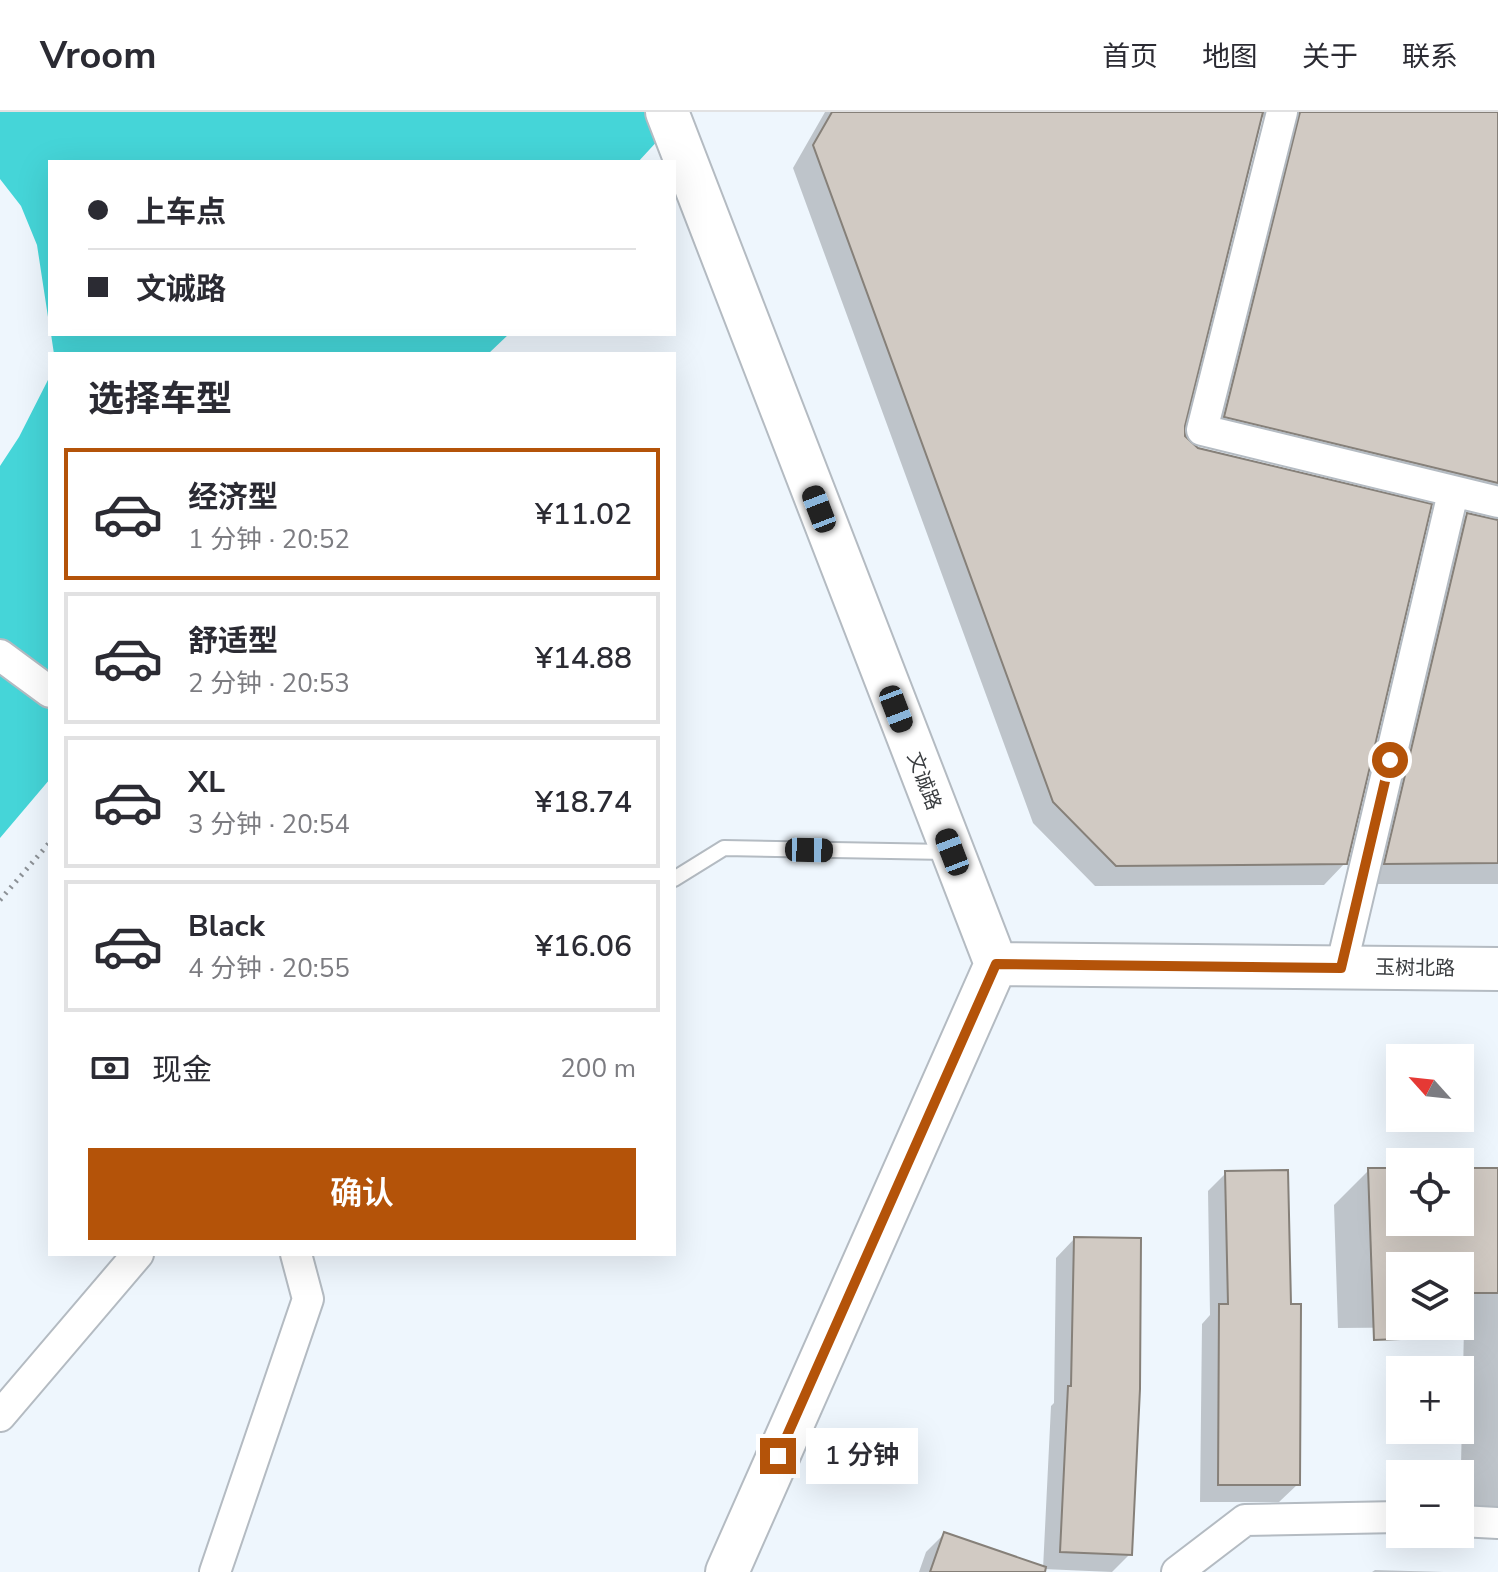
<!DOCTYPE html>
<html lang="zh">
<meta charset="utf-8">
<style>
:root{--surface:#fff;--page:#f2f2f3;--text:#2b2b33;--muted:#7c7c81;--line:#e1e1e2;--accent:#b45309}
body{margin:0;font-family:"Nunito Sans","Noto Sans SC",sans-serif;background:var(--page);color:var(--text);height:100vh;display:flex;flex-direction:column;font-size:30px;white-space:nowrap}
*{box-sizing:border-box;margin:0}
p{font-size:26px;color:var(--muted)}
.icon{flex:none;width:44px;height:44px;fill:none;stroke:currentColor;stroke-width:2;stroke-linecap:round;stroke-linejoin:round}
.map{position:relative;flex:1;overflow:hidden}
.details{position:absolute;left:48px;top:240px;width:628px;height:904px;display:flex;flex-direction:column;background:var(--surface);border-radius:0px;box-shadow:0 8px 32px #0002}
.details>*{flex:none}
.banner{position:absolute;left:48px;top:48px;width:628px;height:176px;border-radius:0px;box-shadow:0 8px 32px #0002;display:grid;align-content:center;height:176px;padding:0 40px;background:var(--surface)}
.needle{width:52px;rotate:297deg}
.controls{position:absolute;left:1386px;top:932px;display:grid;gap:16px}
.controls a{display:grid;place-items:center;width:88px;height:88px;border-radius:0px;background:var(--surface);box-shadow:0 8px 32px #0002;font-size:40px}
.end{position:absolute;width:36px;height:36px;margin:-18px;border:10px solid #b45309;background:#fff;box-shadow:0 0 0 4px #fff}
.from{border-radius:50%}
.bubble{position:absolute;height:56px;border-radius:0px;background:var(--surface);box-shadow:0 8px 32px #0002;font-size:26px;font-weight:600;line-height:56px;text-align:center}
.car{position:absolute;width:24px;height:48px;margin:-24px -12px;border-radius:10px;box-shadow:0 0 6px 2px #0007;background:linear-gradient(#222 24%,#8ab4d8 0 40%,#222 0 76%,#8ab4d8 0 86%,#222 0)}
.banner b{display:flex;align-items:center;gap:28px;height:76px;font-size:30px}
.banner b+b{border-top:2px solid var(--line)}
.banner i{width:20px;height:20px;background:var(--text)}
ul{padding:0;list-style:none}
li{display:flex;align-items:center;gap:24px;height:132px;margin:0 16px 12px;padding:0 24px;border:4px solid var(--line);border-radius:0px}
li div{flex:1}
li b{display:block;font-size:30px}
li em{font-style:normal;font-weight:600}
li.active{border-color:var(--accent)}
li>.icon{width:72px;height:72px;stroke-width:1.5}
h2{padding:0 40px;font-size:36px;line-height:96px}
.pay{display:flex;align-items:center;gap:20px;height:88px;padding:0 40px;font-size:30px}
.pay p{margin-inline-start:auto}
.primary-button{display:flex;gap:16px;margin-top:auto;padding:16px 40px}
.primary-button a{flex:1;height:92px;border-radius:0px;background:var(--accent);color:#fff;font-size:32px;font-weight:600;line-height:92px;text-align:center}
header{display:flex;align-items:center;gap:48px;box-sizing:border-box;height:112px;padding:0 40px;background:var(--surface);border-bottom:2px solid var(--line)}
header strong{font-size:38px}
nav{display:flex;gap:44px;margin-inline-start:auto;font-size:28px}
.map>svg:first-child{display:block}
.water{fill:#45d5d8}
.shadow{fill:#0003;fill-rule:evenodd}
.building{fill:#d1cac3;stroke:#868079;stroke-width:2}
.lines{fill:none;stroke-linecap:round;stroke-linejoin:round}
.lane-casing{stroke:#b4bbc2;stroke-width:18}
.street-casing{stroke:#b4bbc2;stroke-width:34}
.secondary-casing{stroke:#b4bbc2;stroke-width:46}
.path{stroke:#8d9297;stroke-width:5;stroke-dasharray:2 6;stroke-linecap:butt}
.lane{stroke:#fff;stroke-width:14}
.street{stroke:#fff;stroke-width:30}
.secondary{stroke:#fff;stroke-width:42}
.route{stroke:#b45309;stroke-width:10}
.labels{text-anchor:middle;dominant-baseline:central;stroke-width:7;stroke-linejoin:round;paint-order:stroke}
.street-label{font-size:20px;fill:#393c3f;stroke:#fff}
</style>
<header>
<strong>Vroom</strong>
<nav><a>首页</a><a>地图</a><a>关于</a><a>联系</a></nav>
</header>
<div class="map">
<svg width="1498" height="1460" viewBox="0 0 1498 1460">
<rect width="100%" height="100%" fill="#eef6fd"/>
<path class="water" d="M0,0h684l-46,50h-588v168l-13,-85 -16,-39 -21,-27z
M51,222h458l-21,20h-434z
M50,264v403l-50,59v-372l19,-29z"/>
<path class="shadow" d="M825,0h673v772h-134l82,-348 21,-21 28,5 -14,-15 -277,-67 70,-318 -14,-4 -77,309v12l162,426 -21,22 -229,1 -62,-63 -240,-655z
M1369,1058h31v52h60v-52h38v341h-38l4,-184 -126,1 -4,-123zM1400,1154h60v60h-60z
M1226,1061l72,311 -19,18h-79l2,-178 8,-9 -2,-124z
M1074,1127l56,315 -18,18 -69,-3 8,-163 3,-3 2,-145z
M944,1422l52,38h-77l7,-20z
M1375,1458l69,2h-72z"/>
<path class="building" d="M832,0h431l-78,314v10l13,12 234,56 -85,360 -231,2 -63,-64 -240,-657z
M1300,0h198v371l-274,-66z
M1467,401l31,7v343l-114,1z
M1368,1056h32v54h60v-54h38v125h-38v-27h-60v73l-26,1z
M1288,1058l3,134h10l-1,181h-82l1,-181h9l-3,-133z
M1074,1125l67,1 -1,151 -8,166 -72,-3 8,-166h3z
M944,1420l102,35 -1,5h-115z"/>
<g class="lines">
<defs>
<path id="lane" d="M674,767l50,-31 223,4"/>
<path id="street" d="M1282,0l-80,318 296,72
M0,543l50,37
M1341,856l112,-475
M0,1304l138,-162
M1460,1409l38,2
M215,1460l93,-273 -12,-45
M1177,1460l68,-52 155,-3"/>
<path id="secondary" d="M667,0l329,852 -269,608
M996,852l502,5"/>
</defs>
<use href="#lane" class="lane-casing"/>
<use href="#street" class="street-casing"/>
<use href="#secondary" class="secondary-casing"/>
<path class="path" d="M0,788l50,-58"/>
<use href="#lane" class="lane"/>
<use href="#street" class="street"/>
<use href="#secondary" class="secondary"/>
</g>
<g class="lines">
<path class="route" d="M778,1344l218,-492 345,4 49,-208"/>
</g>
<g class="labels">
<g class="street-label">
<text transform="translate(924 669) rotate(69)">文诚路</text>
<text transform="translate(1415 856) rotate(1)">玉树北路</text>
</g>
</g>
</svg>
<div class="controls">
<a><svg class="needle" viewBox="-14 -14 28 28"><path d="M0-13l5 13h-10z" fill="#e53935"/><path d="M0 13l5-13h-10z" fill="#7c7c81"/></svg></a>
<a><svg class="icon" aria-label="locate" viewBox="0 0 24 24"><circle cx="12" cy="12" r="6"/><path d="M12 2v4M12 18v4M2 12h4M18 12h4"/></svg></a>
<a><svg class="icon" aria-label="layers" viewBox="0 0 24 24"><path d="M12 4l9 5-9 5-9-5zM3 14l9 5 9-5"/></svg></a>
<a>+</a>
<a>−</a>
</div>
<i class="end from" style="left:1390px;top:648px"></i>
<i class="end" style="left:778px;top:1344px"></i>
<div class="bubble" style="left:806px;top:1316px;width:112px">1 分钟</div>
<i class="car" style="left:819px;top:397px;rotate:339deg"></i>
<i class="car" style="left:896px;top:597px;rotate:159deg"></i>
<i class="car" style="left:809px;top:738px;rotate:91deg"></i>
<i class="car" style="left:952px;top:740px;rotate:339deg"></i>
<div class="banner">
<b><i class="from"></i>上车点</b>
<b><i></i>文诚路</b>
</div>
<section class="details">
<h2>选择车型</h2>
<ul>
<li class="active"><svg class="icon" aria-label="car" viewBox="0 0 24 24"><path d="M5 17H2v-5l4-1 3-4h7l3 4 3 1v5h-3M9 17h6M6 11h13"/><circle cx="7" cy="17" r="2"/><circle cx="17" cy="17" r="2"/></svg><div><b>经济型</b><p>1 分钟 · 20:52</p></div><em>¥11.02</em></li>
<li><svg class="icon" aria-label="car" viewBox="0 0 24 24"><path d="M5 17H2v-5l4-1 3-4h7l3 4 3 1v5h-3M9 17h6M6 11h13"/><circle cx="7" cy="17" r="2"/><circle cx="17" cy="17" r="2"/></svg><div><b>舒适型</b><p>2 分钟 · 20:53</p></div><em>¥14.88</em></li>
<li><svg class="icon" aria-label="car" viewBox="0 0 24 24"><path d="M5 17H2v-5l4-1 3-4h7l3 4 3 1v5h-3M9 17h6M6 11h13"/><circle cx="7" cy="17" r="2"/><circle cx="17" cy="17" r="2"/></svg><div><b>XL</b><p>3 分钟 · 20:54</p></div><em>¥18.74</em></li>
<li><svg class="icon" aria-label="car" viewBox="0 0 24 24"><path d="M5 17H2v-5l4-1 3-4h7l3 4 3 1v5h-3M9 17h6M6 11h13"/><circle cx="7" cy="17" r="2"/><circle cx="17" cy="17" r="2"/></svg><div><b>Black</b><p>4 分钟 · 20:55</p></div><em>¥16.06</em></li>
</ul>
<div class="pay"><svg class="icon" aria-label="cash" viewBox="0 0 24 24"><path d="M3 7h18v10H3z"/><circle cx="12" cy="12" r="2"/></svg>现金<p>200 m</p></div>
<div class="primary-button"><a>确认</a></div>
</section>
</div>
